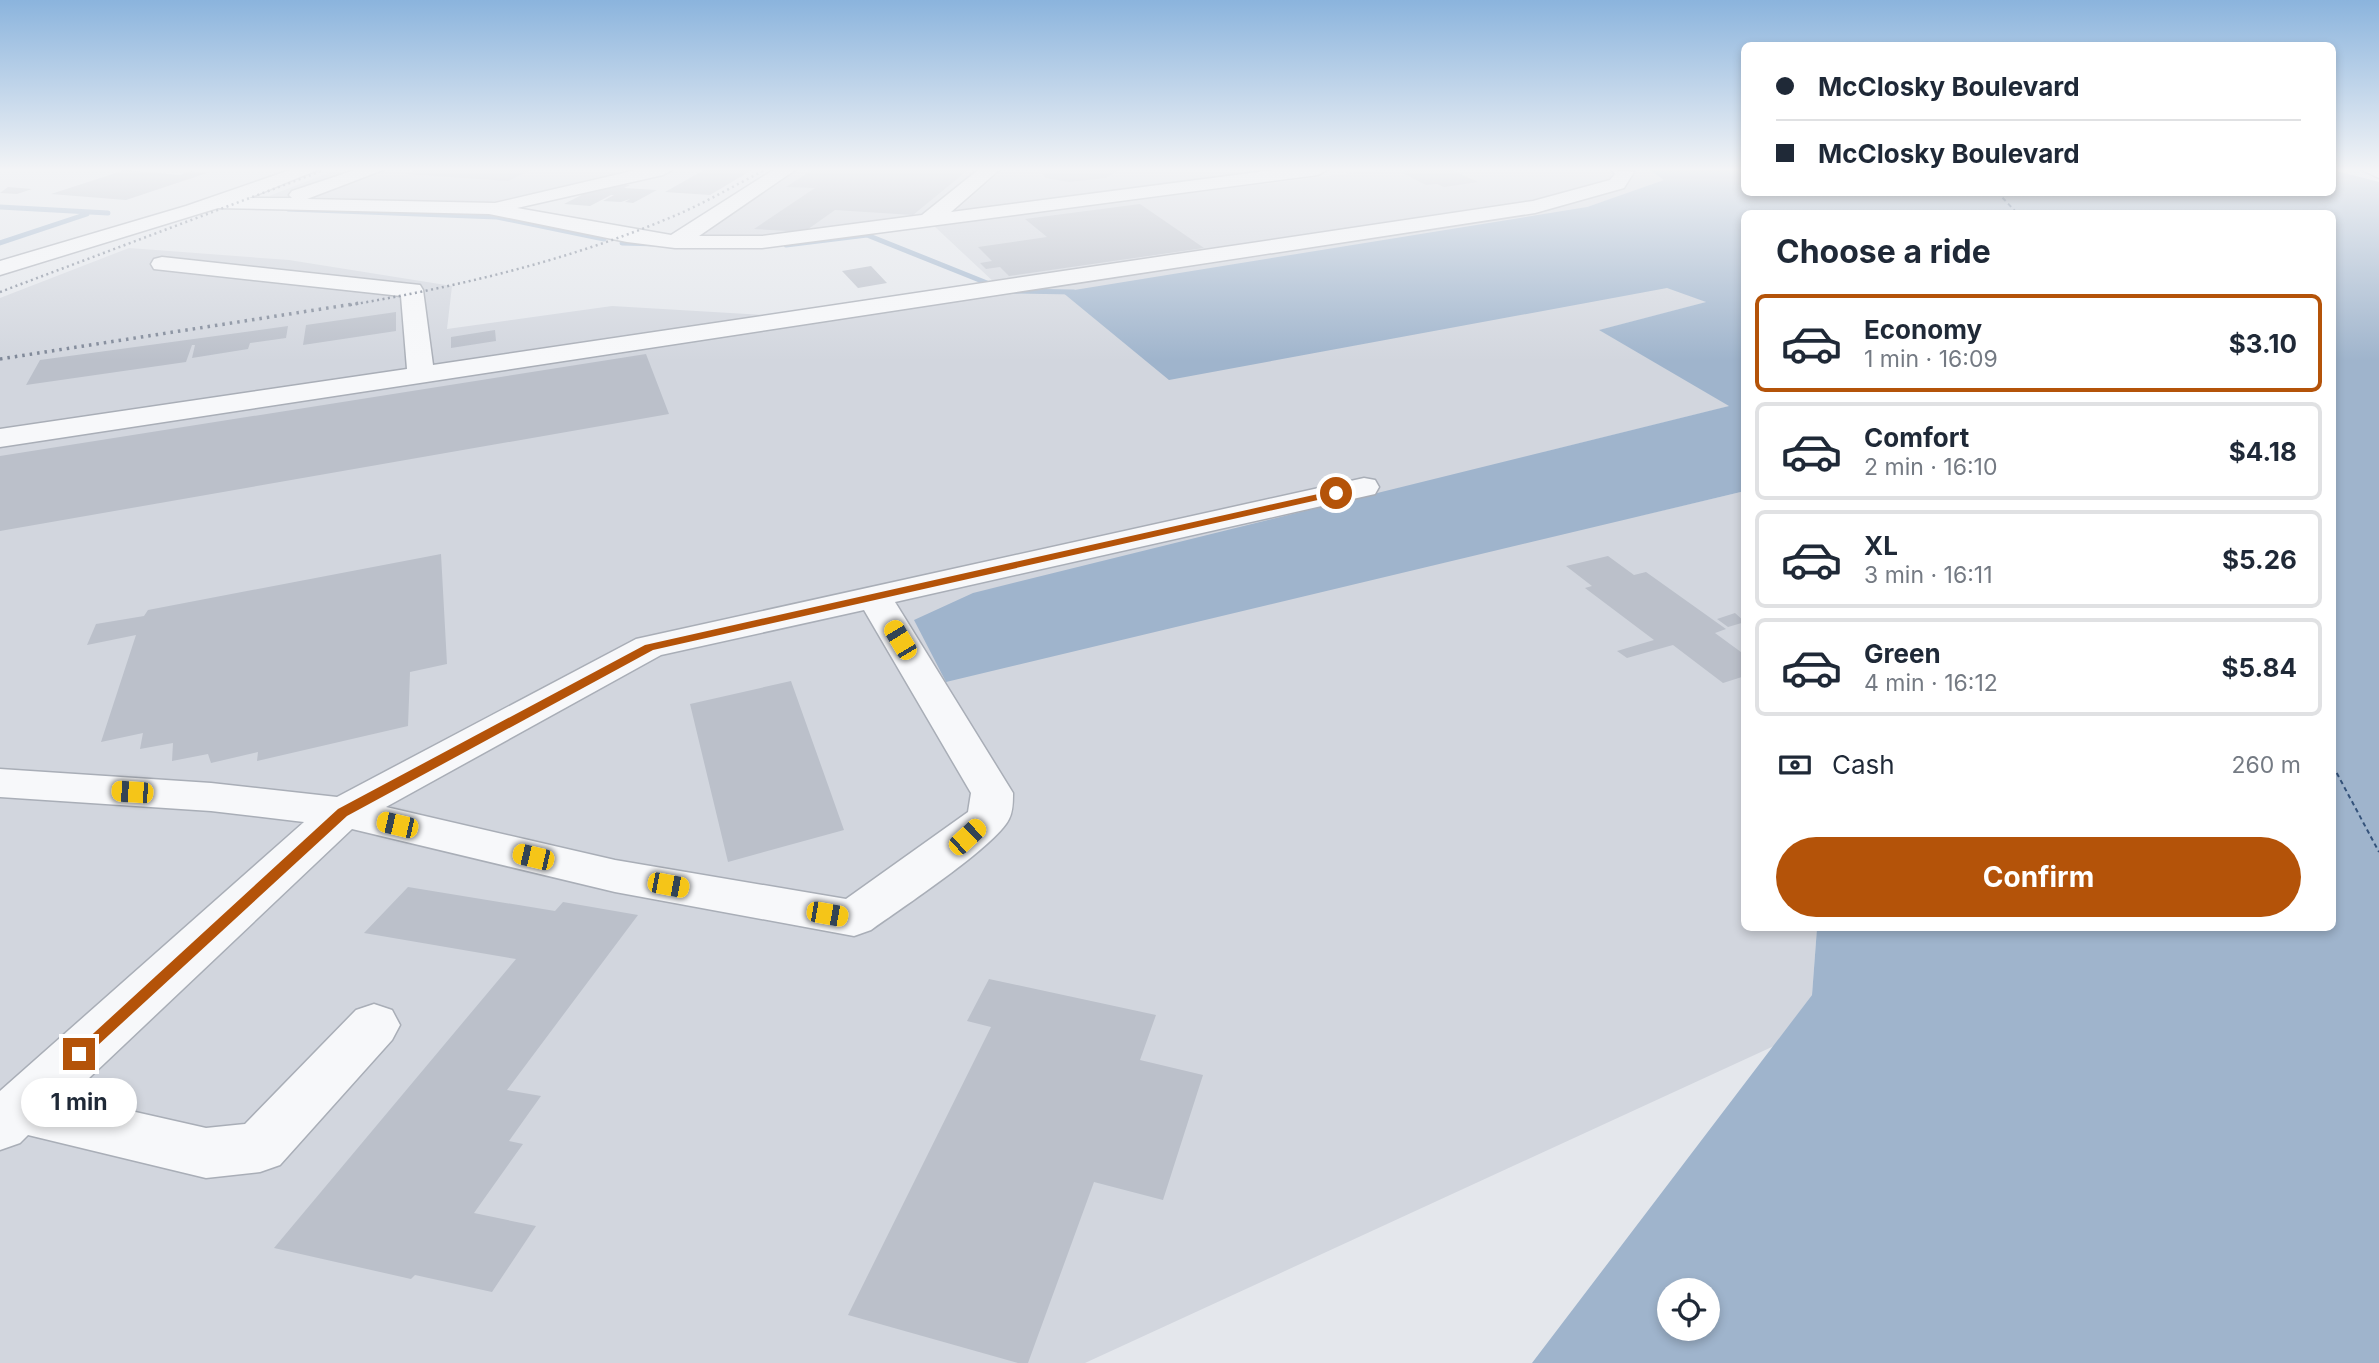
<!DOCTYPE html>
<meta charset="utf-8">
<style>
:root{--surface:#fff;--page:#f6f6f7;--text:#1f2937;--muted:#747a83;--line:#e0e1e3;--accent:#b45309}
body{margin:0;font-family:Inter,sans-serif;background:var(--page);color:var(--text);height:100vh;display:flex;flex-direction:column;font-size:26px;white-space:nowrap}
*{box-sizing:border-box;margin:0}
p{font-size:23px;color:var(--muted)}
.icon{flex:none;width:38px;height:38px;fill:none;stroke:currentColor;stroke-width:2;stroke-linecap:round;stroke-linejoin:round}
.map{position:relative;flex:1;overflow:hidden}
.side{position:absolute;left:1741px;top:210px;width:595px;height:721px;display:flex;flex-direction:column;background:var(--surface);border-radius:10px;box-shadow:0 4px 10px #0003}
.side>*{flex:none}
.hud{position:absolute;left:1741px;top:42px;width:595px;height:154px;border-radius:10px;box-shadow:0 4px 10px #0003;display:grid;align-content:center;height:154px;padding:0 35px;background:var(--surface)}
.tools{position:absolute;left:1657px;top:1278px;display:grid;gap:14px}
.tools a{display:grid;place-items:center;width:63px;height:63px;border-radius:50%;background:var(--surface);box-shadow:0 4px 10px #0003;font-size:35px}
.end{position:absolute;width:32px;height:32px;margin:-16px;border:9px solid #b45309;background:#fff;box-shadow:0 0 0 4px #fff}
.from{border-radius:50%}
.bubble{position:absolute;height:49px;border-radius:24px;background:var(--surface);box-shadow:0 4px 10px #0003;font-size:23px;font-weight:700;line-height:49px;text-align:center}
.car{position:absolute;width:21px;height:42px;margin:-21px -10px;border-radius:9px;box-shadow:0 0 5px 2px #0007;background:linear-gradient(#f5c518 24%,#345 0 40%,#f5c518 0 76%,#345 0 86%,#f5c518 0)}
.hud b{display:flex;align-items:center;gap:24px;height:66px;font-size:26px}
.hud b+b{border-top:2px solid var(--line)}
.hud i{width:18px;height:18px;background:var(--text)}
ul{padding:0;list-style:none}
li{display:flex;align-items:center;gap:21px;height:98px;margin:0 14px 10px;padding:0 21px;border:4px solid var(--line);border-radius:10px}
li div{flex:1}
li b{display:block;font-size:26px}
li em{font-style:normal;font-weight:700}
li.active{border-color:var(--accent)}
li>.icon{width:63px;height:63px;stroke-width:1.5}
h2{padding:0 35px;font-size:32px;line-height:84px}
.pay{display:flex;align-items:center;gap:18px;height:77px;padding:0 35px;font-size:26px}
.pay p{margin-inline-start:auto}
.action{display:flex;gap:14px;margin-top:auto;padding:14px 35px}
.action a{flex:1;height:80px;border-radius:42px;background:var(--accent);color:#fff;font-size:28px;font-weight:700;line-height:80px;text-align:center}
.map>svg:first-child{display:block}
.built{fill:#d2d6de}
.water{fill:#9fb4cc;fill-rule:evenodd}
.lines{fill:none;stroke-linecap:round;stroke-linejoin:round}
.stream{stroke:#9fb4cc;stroke-width:5}
.ferry{stroke:#34527a;stroke-width:2;stroke-dasharray:4.5 3.5;stroke-linecap:butt}
.building{fill:#bbc0ca}
.minor-casing{stroke:#a9aeb7;stroke-width:3}
.minor{fill:#f7f8fa;fill-rule:evenodd}
.rail-far1{stroke:#7d8696;stroke-width:2.5;stroke-dasharray:2 3.5;stroke-linecap:butt}
.rail{stroke:#7d8696;stroke-width:3.5;stroke-dasharray:2.5 5;stroke-linecap:butt}
.route{fill:#b45309}
</style>
<div class="map">
<svg width="2379" height="1363" viewBox="0 0 2379 1363">
<rect width="100%" height="100%" fill="#e4e7ec"/>
<path class="built" d="M336,170h306l-155,33 -218,-7z
M797,170h183l-62,49 -140,18h-86z
M1002,170h294l-322,42 -19,-1z
M1376,170h274l15,10 -78,27 80,80 40,15 -107,28 130,76 -186,46 95,64 106,-25v437h72l-5,67 -38,51 -689,317h-1085v-1065l129,-50 160,12 163,26 -5,43 165,-23 186,11 198,-33 -63,-59z"/>
<path class="water" d="M1650,170h95v22h588v-22l46,12v1181h-847l280,-368 5,-67h516v-714h-588v277l-799,191 -32,-62 59,-27 756,-187 -130,-76 107,-28 -39,-14 -498,92 -107,-88 525,-85 77,-27zM1670,1290h38v38h-38z"/>
<g class="lines">
<path class="stream" d="M0,207l108,6
M288,209l209,8 107,22
M0,243l87,-29
M622,243l36,1
M786,245l81,-10 120,48
M1009,291l65,1"/>
<path class="ferry" d="M1997,192l21,22
M2333,766l46,86"/>
</g>
<path class="building" d="M125,170l55,5 11,-4 16,2 -81,27 -75,-6z
M416,170h115l-23,11 -102,-7z
M704,170h48l-42,25 -45,-3z
M812,170h156l-55,45 -78,-5 -31,22 -50,-3 61,-41 -29,-1z
M1039,170h79l-12,8 -37,4 -23,-4z
M1410,170h42l26,12 -34,5 -7,-3 -11,1 -25,-13z
M601,185h29l-6,3 33,2 -24,13 -8,-1 5,-3 -9,3 -18,-1 11,-6h-3l-21,11 -26,-2z
M8,187l24,2 -15,5 -17,-1z
M1140,204l64,44 -195,28 -9,-9 -14,2 -6,-6 12,-2 -14,-14 69,-10 -22,-18z
M871,266l16,17 -29,5 -16,-17z
M396,312v19l-93,14 3,-20z
M288,326l-2,12 -36,5 -2,6 -56,9 3,-13h-3l-6,17 -160,23 14,-25z
M495,330l1,11 -45,7v-11z
M646,354l23,60 -669,117v-75z
M441,554l6,110 -37,8 -2,54 -151,35 1,-9 -47,11 -3,-9 -36,7 1,-18 -33,6 3,-16 -42,9 35,-107 -49,10 9,-21 48,-8 4,-6z
M1608,556l26,19 12,-3 80,57 -11,4 30,22v21l-22,7 -50,-38 -46,13 -10,-7 37,-11 -69,-52 7,-2 -26,-20z
M1735,613l10,9 -17,5 -11,-8z
M791,681l53,149 -116,32 -38,-158z
M408,887l147,24 8,-9 75,13 -131,175 34,6 -32,45 14,3 -49,69 62,13 -44,66 -77,-17 -4,4 -137,-31 242,-289 -152,-26z
M989,979l167,36 -16,45 63,15 -40,125 -69,-18 -66,181h-10l-170,-48 143,-288 -24,-6z"/>
<g class="lines">
<defs>
<path id="minor" d="M290,170h27l-68,28h43l-3,-3 3,-4 63,-21h28l-76,29 188,4 141,-33h36l-9,5 -146,33 154,27 102,-65h22l-96,66h63l160,-21 56,-45h21l-48,42 322,-42h54l-9,5 -556,73h-87l-48,-6 -138,-28 -271,-6 -218,67v-14l186,-55z
M1612,170l22,2 -10,16 -89,25 -1535,234v-18l407,-60 -6,-73 -247,-27 -3,-5 3,-5 8,-2 258,28 3,5 10,75 1100,-164 77,-21 5,-6z
M2362,170h17v8z
M1364,478l11,2 4,7 -4,7 -480,108 118,191c0,8 0,19 -4,26 -13,27 -109,90 -138,111l-17,6 -239,-44 -263,-63 -283,268 137,31 39,-4 111,-114 18,-6 18,6 8,15 -8,15 -112,125 -20,7 -54,6 -178,-43 -8,8 -20,7v-59l304,-269 -93,-11 -211,-14v-28l211,14 126,14 299,-158zM864,610l107,183 -3,19 -122,87 -231,-39 -229,-53 275,-152z"/>
</defs>
<use href="#minor" class="minor-casing"/>
<use href="#minor" class="minor"/>
<path class="rail-far1" d="M0,292l324,-122
M350,305c111,-19 220,-45 324,-89 31,-13 61,-31 91,-46"/>
<path class="rail" d="M0,359l360,-56"/>
</g>
<linearGradient id="sky" x2="0" y2="1"><stop stop-color="#8bb4dd"/><stop offset="0.47" stop-color="#f3f4f6"/><stop offset="1" stop-color="#f3f4f6" stop-opacity="0"/></linearGradient>
<rect width="2379" height="361" fill="url(#sky)"/>
<path class="route" d="M1336,490l4,5 -687,155 -306,166 -263,242 -5,2 -8,-6 267,-245 307,-164z"/>
</svg>
<div class="tools">
<a><svg class="icon" aria-label="locate" viewBox="0 0 24 24"><circle cx="12" cy="12" r="6"/><path d="M12 2v4M12 18v4M2 12h4M18 12h4"/></svg></a>
</div>
<i class="end from" style="left:1336px;top:493px"></i>
<i class="end" style="left:79px;top:1054px"></i>
<div class="bubble" style="left:21px;top:1078px;width:116px">1 min</div>
<i class="car" style="left:900px;top:640px;rotate:329deg"></i>
<i class="car" style="left:132px;top:792px;rotate:274deg"></i>
<i class="car" style="left:397px;top:825px;rotate:283deg"></i>
<i class="car" style="left:967px;top:837px;rotate:47deg"></i>
<i class="car" style="left:533px;top:857px;rotate:283deg"></i>
<i class="car" style="left:668px;top:885px;rotate:101deg"></i>
<i class="car" style="left:827px;top:914px;rotate:100deg"></i>
<div class="hud">
<b><i class="from"></i>McClosky Boulevard</b>
<b><i></i>McClosky Boulevard</b>
</div>
<section class="side">
<h2>Choose a ride</h2>
<ul>
<li class="active"><svg class="icon" aria-label="car" viewBox="0 0 24 24"><path d="M5 17H2v-5l4-1 3-4h7l3 4 3 1v5h-3M9 17h6M6 11h13"/><circle cx="7" cy="17" r="2"/><circle cx="17" cy="17" r="2"/></svg><div><b>Economy</b><p>1 min · 16:09</p></div><em>$3.10</em></li>
<li><svg class="icon" aria-label="car" viewBox="0 0 24 24"><path d="M5 17H2v-5l4-1 3-4h7l3 4 3 1v5h-3M9 17h6M6 11h13"/><circle cx="7" cy="17" r="2"/><circle cx="17" cy="17" r="2"/></svg><div><b>Comfort</b><p>2 min · 16:10</p></div><em>$4.18</em></li>
<li><svg class="icon" aria-label="car" viewBox="0 0 24 24"><path d="M5 17H2v-5l4-1 3-4h7l3 4 3 1v5h-3M9 17h6M6 11h13"/><circle cx="7" cy="17" r="2"/><circle cx="17" cy="17" r="2"/></svg><div><b>XL</b><p>3 min · 16:11</p></div><em>$5.26</em></li>
<li><svg class="icon" aria-label="car" viewBox="0 0 24 24"><path d="M5 17H2v-5l4-1 3-4h7l3 4 3 1v5h-3M9 17h6M6 11h13"/><circle cx="7" cy="17" r="2"/><circle cx="17" cy="17" r="2"/></svg><div><b>Green</b><p>4 min · 16:12</p></div><em>$5.84</em></li>
</ul>
<div class="pay"><svg class="icon" aria-label="cash" viewBox="0 0 24 24"><path d="M3 7h18v10H3z"/><circle cx="12" cy="12" r="2"/></svg>Cash<p>260 m</p></div>
<div class="action"><a>Confirm</a></div>
</section>
</div>
